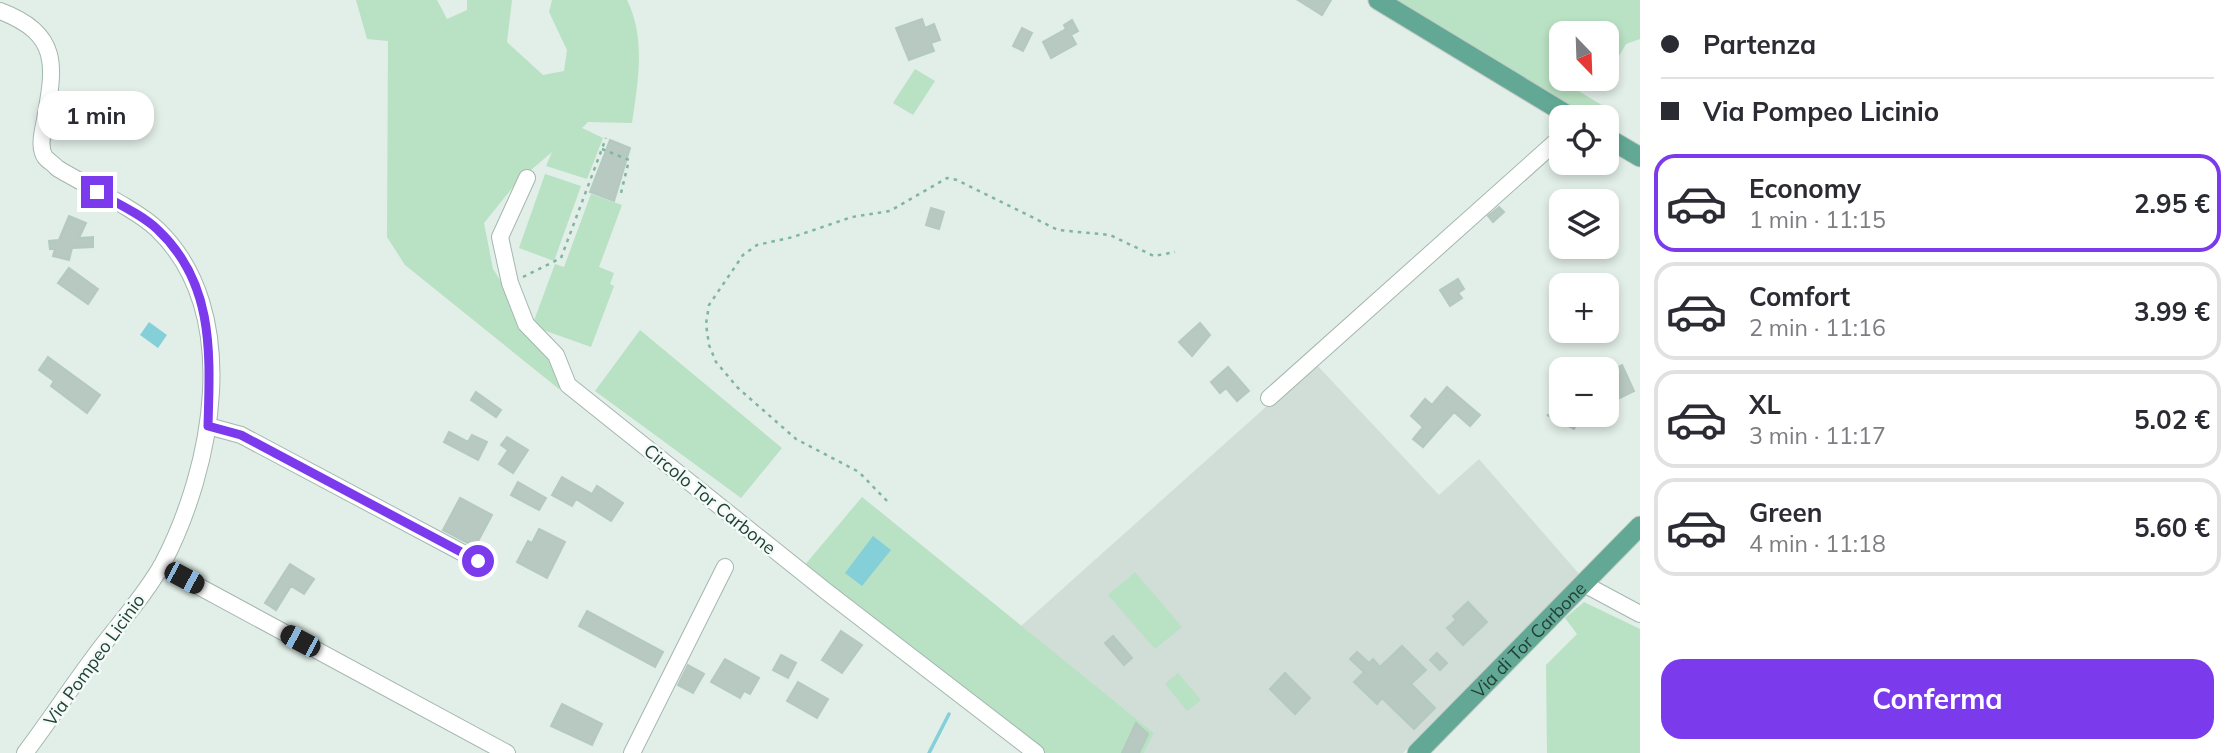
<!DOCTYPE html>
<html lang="it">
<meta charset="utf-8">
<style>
:root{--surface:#fff;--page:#f2f2f3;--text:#2b2b33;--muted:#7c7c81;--line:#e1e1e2;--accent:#7c3aed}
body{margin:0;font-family:Mulish,sans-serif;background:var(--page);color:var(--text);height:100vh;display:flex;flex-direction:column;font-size:26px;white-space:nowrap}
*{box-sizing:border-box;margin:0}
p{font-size:23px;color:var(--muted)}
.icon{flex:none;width:38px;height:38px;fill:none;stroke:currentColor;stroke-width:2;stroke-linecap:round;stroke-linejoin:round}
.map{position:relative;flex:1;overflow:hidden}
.side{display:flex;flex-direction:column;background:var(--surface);width:595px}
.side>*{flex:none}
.guide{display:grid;align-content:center;height:154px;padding:0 21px;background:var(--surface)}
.needle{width:46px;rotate:157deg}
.tools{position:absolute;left:1549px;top:21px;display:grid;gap:14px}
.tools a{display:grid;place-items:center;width:70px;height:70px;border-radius:14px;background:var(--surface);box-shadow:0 4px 10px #0003;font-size:35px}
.end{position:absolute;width:32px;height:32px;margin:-16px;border:9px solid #7c3aed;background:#fff;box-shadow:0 0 0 4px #fff}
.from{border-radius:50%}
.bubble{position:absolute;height:49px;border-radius:21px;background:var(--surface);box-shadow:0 4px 10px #0003;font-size:23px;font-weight:700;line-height:49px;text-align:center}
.car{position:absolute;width:21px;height:42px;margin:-21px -10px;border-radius:9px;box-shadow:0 0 5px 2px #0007;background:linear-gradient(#222 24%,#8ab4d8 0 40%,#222 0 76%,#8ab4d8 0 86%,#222 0)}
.guide b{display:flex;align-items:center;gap:24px;height:66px;font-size:26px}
.guide b+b{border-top:2px solid var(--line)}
.guide i{width:18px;height:18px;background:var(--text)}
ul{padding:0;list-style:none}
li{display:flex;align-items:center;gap:21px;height:98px;margin:0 14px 10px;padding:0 7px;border:4px solid var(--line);border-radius:21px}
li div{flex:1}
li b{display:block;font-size:26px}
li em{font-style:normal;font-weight:700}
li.active{border-color:var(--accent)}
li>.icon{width:63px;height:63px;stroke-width:1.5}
.action{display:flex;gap:14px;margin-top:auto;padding:14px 21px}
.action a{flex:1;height:80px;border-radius:21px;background:var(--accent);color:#fff;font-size:28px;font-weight:700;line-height:80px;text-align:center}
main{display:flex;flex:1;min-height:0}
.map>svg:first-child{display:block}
.built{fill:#d0ded7}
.green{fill:#b9e1c3}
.water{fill:#85cfd9}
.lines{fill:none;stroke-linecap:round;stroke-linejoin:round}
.stream{stroke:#85cfd9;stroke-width:3.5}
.building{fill:#b7c9c1;stroke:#b4c9bf;stroke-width:2}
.minor-casing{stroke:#a4b7af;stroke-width:18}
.major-casing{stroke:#c1cac7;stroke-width:21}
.path{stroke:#80b5a2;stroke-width:2.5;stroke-dasharray:3.5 5;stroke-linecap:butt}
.minor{stroke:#fff;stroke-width:16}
.major{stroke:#62a894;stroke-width:19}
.route{stroke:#7c3aed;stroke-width:9}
.labels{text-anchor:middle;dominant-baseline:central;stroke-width:5;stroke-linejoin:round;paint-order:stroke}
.street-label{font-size:18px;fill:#204137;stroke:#f4faf7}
</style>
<main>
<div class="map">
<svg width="1640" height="753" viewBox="0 0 1640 753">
<rect width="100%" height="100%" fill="#e2eee8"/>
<path class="built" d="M1315,363l124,132 40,-36 101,116 -177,178h-259l10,-20 -133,-107z"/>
<path class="green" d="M356,0h81l10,19 20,-9v-10h45l-5,42 36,33 21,-4 3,-21 -18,-38 3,-12h75c19,38 11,82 5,123l-44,-1 -6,6 21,10 -16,41 -41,-13 6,-14 -35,30 -33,41 9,46 34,54 42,57 -10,9 -154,-124 -18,-28 1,-196 -21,-2z
M1394,0h246v39l-14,5 -7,12 -12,-1 -1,-22h-45v38l-4,7 48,29 8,10 -6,11 -1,-11h-21z
M915,69l20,12 -22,34 -20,-12z
M545,174l36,12 -27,75 -35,-13z
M591,194l31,11 -23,62 15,6 -4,11 4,2 -23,61 -59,-21 23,-62 9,3z
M640,330l142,118 -41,50 -146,-107z
M862,497l292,236 -10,20h-101l-239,-187z
M1135,572l47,55 -27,22 -47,-54z
M1584,602l56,27v124h-93l-1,-88 31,-31 -12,-16z
M1178,673l23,27 -14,11 -22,-27z"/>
<path class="water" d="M149,322l18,13 -9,13 -18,-13z
M873,536l18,14 -29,36 -17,-13z"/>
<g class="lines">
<path class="stream" d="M929,753l20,-39"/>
</g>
<path class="building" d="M1298,0h33l-9,15z
M922,19l3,9 9,-4 6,16 -9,3 3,8 -25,9 -13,-32z
M1072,20l6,11 -7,4 5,9 -25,14 -8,-16 23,-13 -2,-4z
M1022,28l10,5 -9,18 -10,-5z
M610,140l20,8 -16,53 -24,-9z
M1499,207l5,5 -11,10 -5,-6z
M931,208l13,4 -5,17 -13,-4z
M69,216l17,7 -7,15 14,-1v10l-21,1 -3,12 -16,-4 2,-7h-5l-1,-8 10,-1z
M69,268l29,21 -10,15 -30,-21z
M1458,279l6,10 -6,4 4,5 -12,8 -10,-16z
M1200,323l10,12 -18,21 -13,-14z
M48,357l52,38 -13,18 -36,-27 3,-5 -15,-11z
M1622,365l12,26 -14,7 -5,-11 -9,4v-18z
M1228,367l21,24 -12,10 -11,-13 -6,5 -9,-11z
M1447,387l33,28 -10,11 -16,-14 -31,35 -10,-8 10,-12 -12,-11 14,-17 7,6z
M476,392l25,18 -5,7 -25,-17z
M1547,415h35l-8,14z
M449,432l19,10 4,-7 15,7 -9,18 -34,-18z
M507,437l21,13 -15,23 -14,-9 9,-14 -7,-5z
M562,477l30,17 5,-8 26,17 -12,18 -35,-22 -4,7 -20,-11z
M518,482l28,16 -7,12 -28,-15z
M460,498l32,17 -17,32 -32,-17z
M539,529l26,13 -18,36 -30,-16 11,-21 4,2z
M290,564l24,15 -10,15 -13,-8 -15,24 -11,-7z
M1468,602l19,20 -24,23 -16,-17 9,-8 -3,-4z
M587,611l76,41 -8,15 -76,-41z
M841,631l21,14 -20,28 -20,-13z
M1113,636l19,22 -8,7 -19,-22z
M1402,646l24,24 -15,14 24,24 -21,21 -32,-31 -5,6 -23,-22 10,-10 -14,-13 7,-7 12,11 4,-4 7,8z
M1437,653l10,10 -7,7 -10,-10z
M781,655l15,8 -8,15 -15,-8z
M725,659l34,19 -9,16 -6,-3 -4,7 -29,-16z
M688,665l16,9 -11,19 -15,-8z
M1285,673l25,25 -15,16 -25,-25z
M798,682l30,17 -11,19 -30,-17z
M562,704l40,20 -10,21 -41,-19z
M1136,723l12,11 -9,19h-17z"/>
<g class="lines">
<defs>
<path id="minor" d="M0,11c63,24 54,58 44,114 -2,10 -5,23 1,32 3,4 9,7 12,11 26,16 79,41 100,61 87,83 55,240 6,334 -16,29 -40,56 -60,82 -27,35 -51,72 -78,108
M527,178l-27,59 10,46 16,41 30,31 12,30 259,207 209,161
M1269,398l292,-261
M208,426l33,9 237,126
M161,566l346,187
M1584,584l56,30
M632,753l93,-186"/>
<g id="major">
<path d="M1378,0l193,117"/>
<path d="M1606,137l34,20"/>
<path id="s1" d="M1417,753l223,-227"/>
</g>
</defs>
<use href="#minor" class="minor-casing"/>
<use href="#major" class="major-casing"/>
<path class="path" d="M602,149l27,11 -8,33
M523,277l38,-19 45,-120
M887,501l-28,-29 -63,-33 -58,-51 -22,-26 -7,-17 -3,-21 3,-19 34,-50 14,-10 36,-8 59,-20 38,-6 57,-33 10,2 101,50 52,5 44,21 21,-4"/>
<use href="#minor" class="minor"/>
<use href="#major" class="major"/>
</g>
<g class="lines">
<path class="route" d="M97,192c19,11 44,22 60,37 58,54 53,125 51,197l33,9 237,126"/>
</g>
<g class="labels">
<g class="street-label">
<text transform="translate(710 499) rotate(39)">Circolo Tor Carbone</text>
<text stroke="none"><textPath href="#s1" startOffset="159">Via di Tor Carbone</textPath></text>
<text transform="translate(94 660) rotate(-54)">Via Pompeo Licinio</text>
</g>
</g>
</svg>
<div class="tools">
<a><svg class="needle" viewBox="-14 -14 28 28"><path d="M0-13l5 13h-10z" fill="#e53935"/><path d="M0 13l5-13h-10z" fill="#7c7c81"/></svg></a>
<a><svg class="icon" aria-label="locate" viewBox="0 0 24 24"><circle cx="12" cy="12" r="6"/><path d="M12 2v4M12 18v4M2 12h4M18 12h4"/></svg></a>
<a><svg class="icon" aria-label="layers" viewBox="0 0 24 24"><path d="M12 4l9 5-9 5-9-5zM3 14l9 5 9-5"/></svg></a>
<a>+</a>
<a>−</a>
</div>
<i class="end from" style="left:478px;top:561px"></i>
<i class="end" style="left:97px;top:192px"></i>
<div class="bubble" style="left:38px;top:91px;width:116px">1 min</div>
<i class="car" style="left:184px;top:578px;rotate:118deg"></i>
<i class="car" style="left:300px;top:641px;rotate:298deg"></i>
</div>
<section class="side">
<div class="guide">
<b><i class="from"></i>Partenza</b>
<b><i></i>Via Pompeo Licinio</b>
</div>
<ul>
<li class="active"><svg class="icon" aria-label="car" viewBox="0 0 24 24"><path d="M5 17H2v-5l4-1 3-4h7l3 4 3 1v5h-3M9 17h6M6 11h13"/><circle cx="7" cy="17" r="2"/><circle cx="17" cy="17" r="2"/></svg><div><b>Economy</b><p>1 min · 11:15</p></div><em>2.95 €</em></li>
<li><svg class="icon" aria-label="car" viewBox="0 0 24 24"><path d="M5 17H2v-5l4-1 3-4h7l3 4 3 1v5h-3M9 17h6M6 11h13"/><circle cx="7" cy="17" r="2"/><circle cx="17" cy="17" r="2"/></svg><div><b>Comfort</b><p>2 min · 11:16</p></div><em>3.99 €</em></li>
<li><svg class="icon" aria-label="car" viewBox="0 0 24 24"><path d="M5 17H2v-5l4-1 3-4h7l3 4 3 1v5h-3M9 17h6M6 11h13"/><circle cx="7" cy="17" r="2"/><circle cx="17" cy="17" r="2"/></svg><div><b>XL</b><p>3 min · 11:17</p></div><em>5.02 €</em></li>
<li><svg class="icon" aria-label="car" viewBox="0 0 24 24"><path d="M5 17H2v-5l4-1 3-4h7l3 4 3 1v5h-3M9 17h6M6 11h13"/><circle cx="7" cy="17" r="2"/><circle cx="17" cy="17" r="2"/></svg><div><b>Green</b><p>4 min · 11:18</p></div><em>5.60 €</em></li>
</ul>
<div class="action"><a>Conferma</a></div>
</section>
</main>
